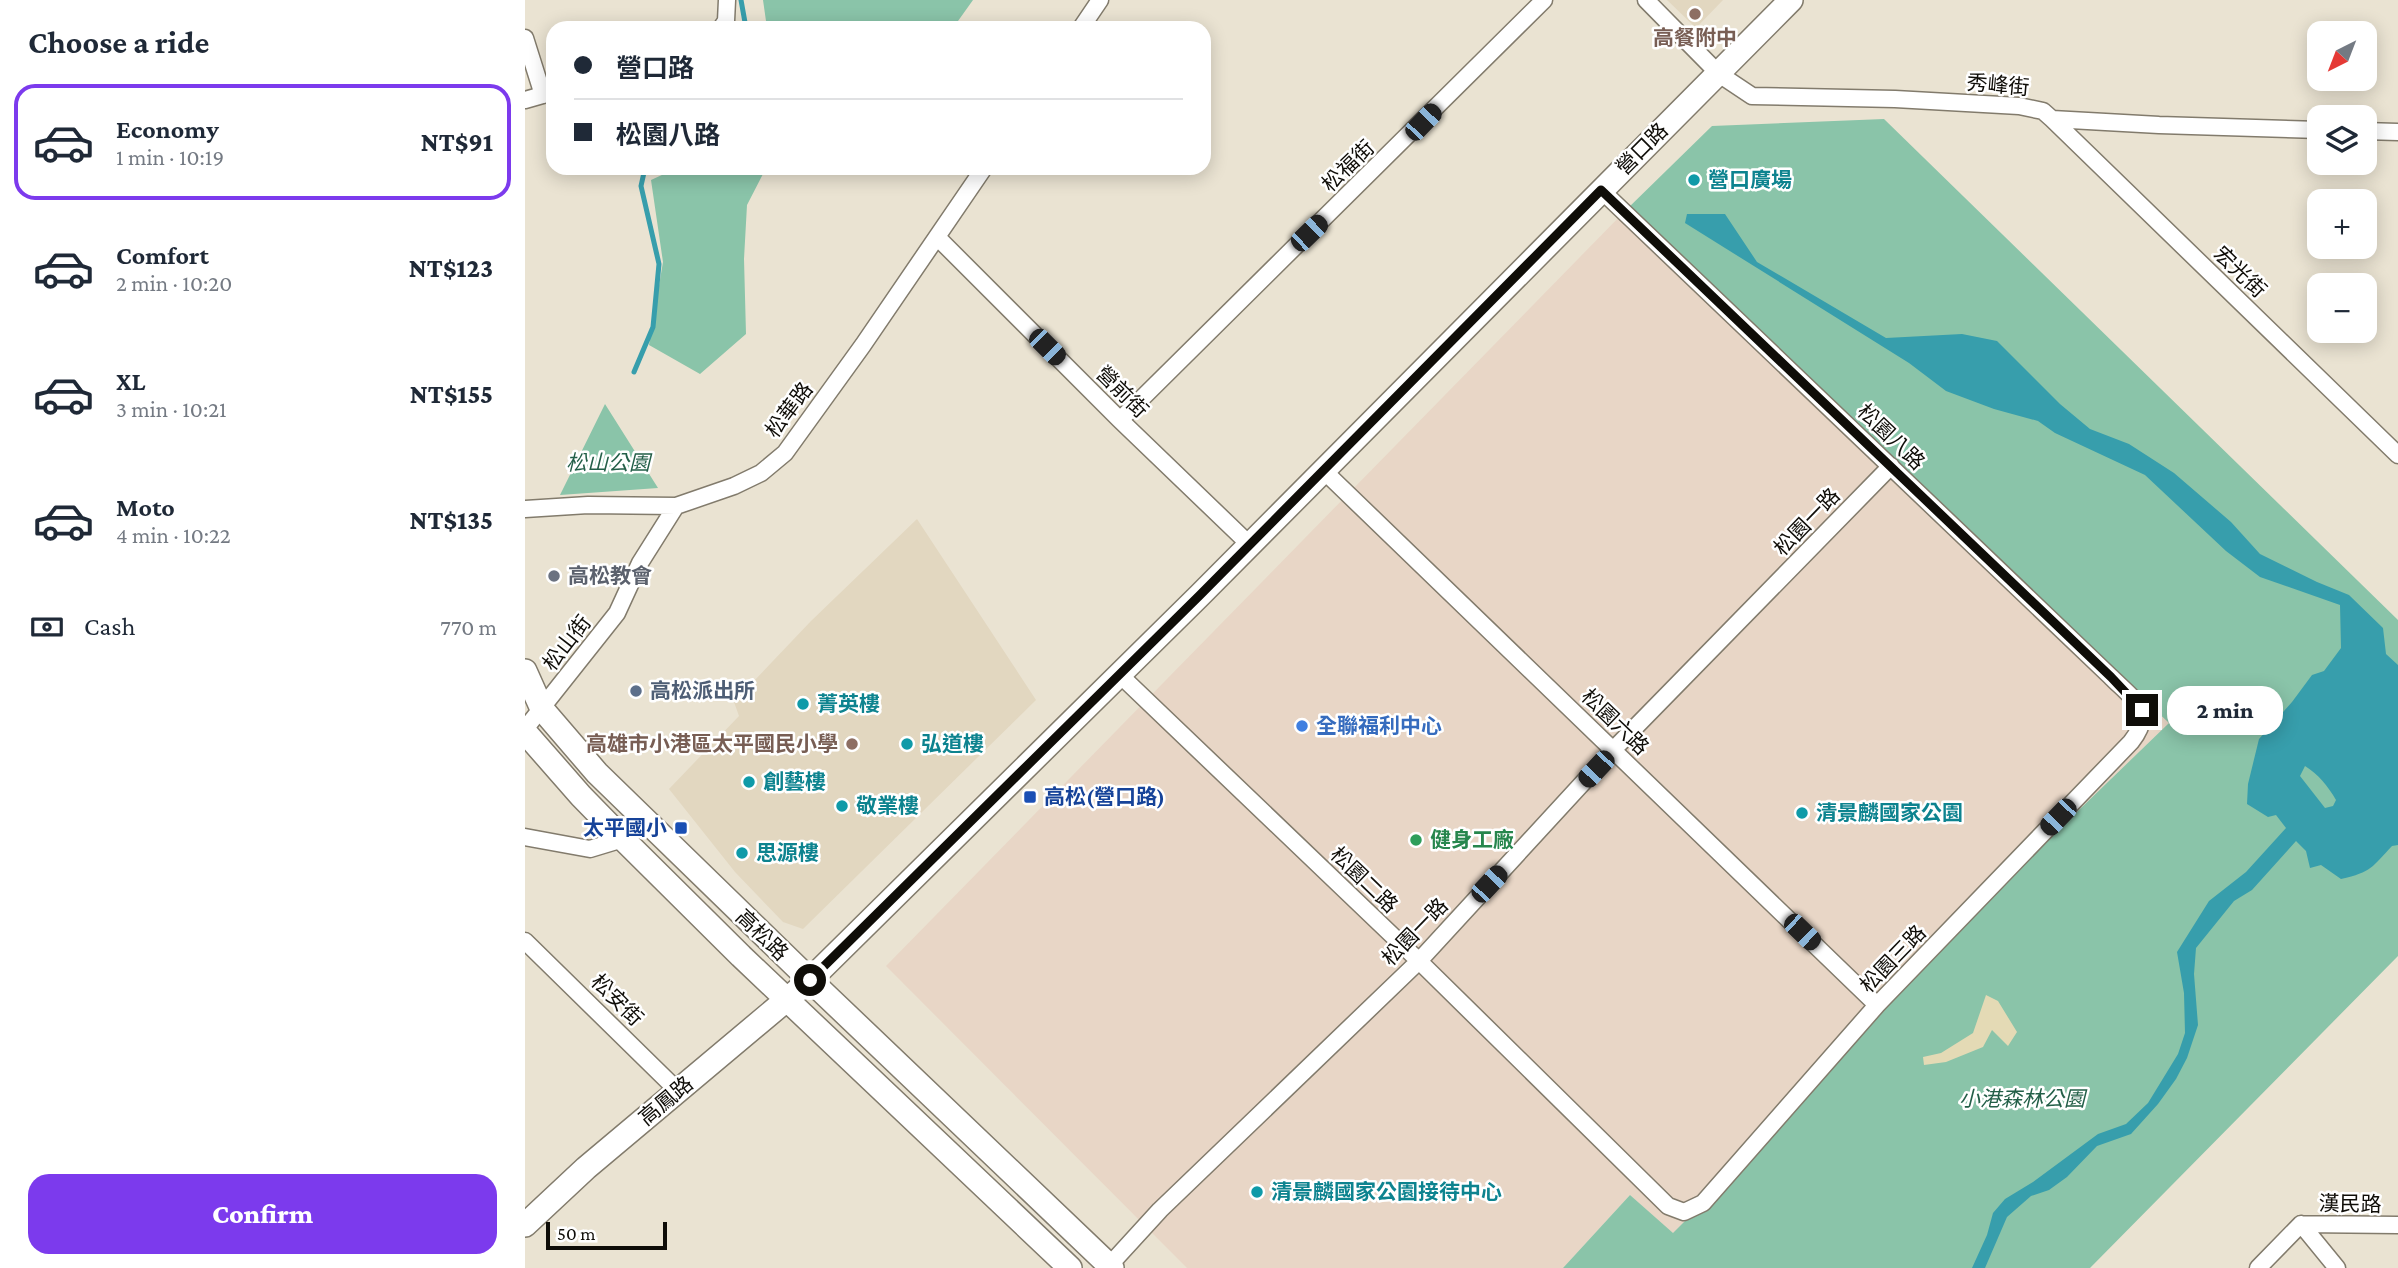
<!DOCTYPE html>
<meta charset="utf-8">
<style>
:root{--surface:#fff;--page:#f6f6f7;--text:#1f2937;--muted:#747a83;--line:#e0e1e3;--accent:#7c3aed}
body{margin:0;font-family:"Crimson Pro","Noto Sans TC",serif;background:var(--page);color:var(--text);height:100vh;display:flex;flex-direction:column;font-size:26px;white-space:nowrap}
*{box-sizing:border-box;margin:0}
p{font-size:23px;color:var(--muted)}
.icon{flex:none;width:38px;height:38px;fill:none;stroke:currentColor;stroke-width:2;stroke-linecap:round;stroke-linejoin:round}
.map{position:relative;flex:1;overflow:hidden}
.side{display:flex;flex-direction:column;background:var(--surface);width:525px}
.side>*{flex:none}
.top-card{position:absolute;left:21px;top:21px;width:665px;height:154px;border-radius:21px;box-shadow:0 4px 18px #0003;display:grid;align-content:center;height:154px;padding:0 28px;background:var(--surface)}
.needle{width:46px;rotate:222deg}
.tools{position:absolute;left:1782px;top:21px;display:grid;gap:14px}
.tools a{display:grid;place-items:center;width:70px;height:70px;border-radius:14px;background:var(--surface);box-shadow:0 4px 18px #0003;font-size:35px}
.scale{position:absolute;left:21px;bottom:18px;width:121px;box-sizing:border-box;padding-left:7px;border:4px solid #0f0d08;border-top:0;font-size:19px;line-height:24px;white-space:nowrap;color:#0f0d08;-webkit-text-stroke:5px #fff;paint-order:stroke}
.end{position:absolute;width:32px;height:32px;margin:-16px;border:9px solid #0f0d08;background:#fff;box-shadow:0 0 0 4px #fff}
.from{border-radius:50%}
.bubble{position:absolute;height:49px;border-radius:21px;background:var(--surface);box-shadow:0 4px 18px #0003;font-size:23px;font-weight:800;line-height:49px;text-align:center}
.car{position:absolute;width:21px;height:42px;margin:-21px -10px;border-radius:9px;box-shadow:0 0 5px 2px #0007;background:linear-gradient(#222 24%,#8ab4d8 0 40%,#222 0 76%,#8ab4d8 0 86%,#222 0)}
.top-card b{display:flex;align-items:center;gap:24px;height:66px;font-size:26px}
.top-card b+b{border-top:2px solid var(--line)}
.top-card i{width:18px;height:18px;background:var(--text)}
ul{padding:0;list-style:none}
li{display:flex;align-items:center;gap:21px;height:116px;margin:0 14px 10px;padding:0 14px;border:4px solid transparent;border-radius:21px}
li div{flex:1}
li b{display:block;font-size:26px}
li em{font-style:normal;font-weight:800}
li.current{border-color:var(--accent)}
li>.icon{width:63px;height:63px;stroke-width:1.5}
h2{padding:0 28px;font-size:32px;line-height:84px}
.pay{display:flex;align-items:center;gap:18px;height:77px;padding:0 28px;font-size:26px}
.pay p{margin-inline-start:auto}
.button{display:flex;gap:14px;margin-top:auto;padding:14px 28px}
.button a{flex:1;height:80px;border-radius:21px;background:var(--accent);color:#fff;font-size:28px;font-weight:800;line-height:80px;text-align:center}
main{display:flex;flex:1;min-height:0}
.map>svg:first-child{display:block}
.commercial{fill:#e8d6c6}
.built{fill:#e2d7c0}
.green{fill:#8ac4a9}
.sand{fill:#e4dab5}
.water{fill:#379eac;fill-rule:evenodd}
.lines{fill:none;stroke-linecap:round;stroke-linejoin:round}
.stream{stroke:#379eac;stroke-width:5}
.street-casing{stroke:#827b6c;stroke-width:19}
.secondary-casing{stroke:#827b6c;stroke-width:26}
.street{stroke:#fff;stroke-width:16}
.secondary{stroke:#fff;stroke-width:23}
.route{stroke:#0f0d08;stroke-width:9}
.education-dot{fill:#8d6e63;stroke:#fff;stroke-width:2.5}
.culture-dot{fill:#0f9aa8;stroke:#fff;stroke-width:2.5}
.worship-dot{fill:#6b7280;stroke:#fff;stroke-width:2.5}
.service-dot{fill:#5c6f8a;stroke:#fff;stroke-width:2.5}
.shop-dot{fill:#3f7fe0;stroke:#fff;stroke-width:2.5}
.transit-dot{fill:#1a4fb4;stroke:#fff;stroke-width:2.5}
.leisure-dot{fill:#2e9e5b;stroke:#fff;stroke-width:2.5}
.labels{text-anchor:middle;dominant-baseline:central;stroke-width:5;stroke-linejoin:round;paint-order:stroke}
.education-label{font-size:21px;font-weight:bold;fill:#785e54;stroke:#fff}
.street-label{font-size:21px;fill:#0f0d08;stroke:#fff}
.culture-label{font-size:21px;font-weight:bold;fill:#0d838f;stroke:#fff;text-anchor:start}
.park-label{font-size:21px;font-style:italic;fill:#235f48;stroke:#fff}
.worship-label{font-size:21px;font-weight:bold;fill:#5b616d;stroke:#fff;text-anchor:start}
.service-label{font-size:21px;font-weight:bold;fill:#4e5e75;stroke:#fff;text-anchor:start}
.shop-label{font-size:21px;font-weight:bold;fill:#366cbe;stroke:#fff;text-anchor:start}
.transit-label{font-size:21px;font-weight:bold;fill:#164399;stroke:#fff;text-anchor:start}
.leisure-label{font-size:21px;font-weight:bold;fill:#27864d;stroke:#fff;text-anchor:start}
</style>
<main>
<section class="side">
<h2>Choose a ride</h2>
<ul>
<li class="current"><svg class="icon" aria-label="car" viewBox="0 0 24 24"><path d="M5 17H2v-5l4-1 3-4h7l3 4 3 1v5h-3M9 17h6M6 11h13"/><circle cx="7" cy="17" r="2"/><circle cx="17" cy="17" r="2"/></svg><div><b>Economy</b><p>1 min · 10:19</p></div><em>NT$91</em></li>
<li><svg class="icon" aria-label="car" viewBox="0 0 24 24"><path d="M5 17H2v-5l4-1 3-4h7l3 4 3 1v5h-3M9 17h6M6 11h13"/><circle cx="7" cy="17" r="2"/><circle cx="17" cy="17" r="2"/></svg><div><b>Comfort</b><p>2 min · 10:20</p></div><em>NT$123</em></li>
<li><svg class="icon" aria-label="car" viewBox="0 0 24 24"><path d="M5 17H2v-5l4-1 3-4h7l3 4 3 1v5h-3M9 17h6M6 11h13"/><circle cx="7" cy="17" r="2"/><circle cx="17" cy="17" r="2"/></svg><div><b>XL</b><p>3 min · 10:21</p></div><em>NT$155</em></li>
<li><svg class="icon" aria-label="car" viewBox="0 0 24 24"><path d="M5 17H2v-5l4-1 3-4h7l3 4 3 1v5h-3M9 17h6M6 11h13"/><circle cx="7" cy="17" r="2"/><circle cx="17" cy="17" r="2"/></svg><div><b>Moto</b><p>4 min · 10:22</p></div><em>NT$135</em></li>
</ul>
<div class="pay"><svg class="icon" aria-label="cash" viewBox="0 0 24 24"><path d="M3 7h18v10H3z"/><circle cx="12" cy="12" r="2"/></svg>Cash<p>770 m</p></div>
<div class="button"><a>Confirm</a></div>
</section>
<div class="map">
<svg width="1873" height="1268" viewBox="0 0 1873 1268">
<rect width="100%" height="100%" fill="#eae3d2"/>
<path class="commercial" d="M1100,211l545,511 -293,283 -174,198 -30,31 -43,-39 -67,73h-376l-301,-302z"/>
<path class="built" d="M1142,0h56l-27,28z
M392,519l119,181 -233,229 -20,-7 -48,-50 -66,-83 70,-73 -5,-14 77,-81z"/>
<path class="green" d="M238,0h210l-20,28h-186z
M1359,119l514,501v336l-308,312h-527l67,-73 43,38 30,-30 174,-198 292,-282 -544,-512 87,-85z
M152,168h89l-19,37 -3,54 2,75 -46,40 -51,-29 14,-83 -12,-82z
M80,404l53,84 -98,7z"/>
<path class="sand" d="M1461,995l12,6 19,31 -9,14 -16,-16 -9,17 -37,15 -22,3 -1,-8 18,-4 32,-20z"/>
<path class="water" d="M1162,214h38l32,48 129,76 76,-4 35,7 63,63 30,25 39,15 45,29 57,49 29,32 57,28 32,13 34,33 3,26 12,11v180l-6,1c-20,21 -20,26 -51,33l-20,-14 -11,3 -4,-17 -10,-10 -44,49 -18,11 -38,47 -2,26 4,51 -11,33 -11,21 -18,25 -27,30 -34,12 -30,31 -18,13 -18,6 -24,21 -22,51h-13l15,-33 6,-22 12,-14 28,-17 65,-48 28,-10 22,-21 30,-49 7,-21 -1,-40 -7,-41 32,-51 37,-29 40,-44 -10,-13 -8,2 -21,-13 1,-20 11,-45 33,-37 20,-27 12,-4 17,-23 -1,-43 -80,-28 -34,-26 -81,-76 -90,-42 -17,-12 -44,-12 -48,-18 -37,-28 -224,-140zM1780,766c13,8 23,20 31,34l-3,6 -8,2 -25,-32z"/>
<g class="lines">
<path class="stream" d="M216,0l5,28
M109,372l19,-45 6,-63 -18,-78 4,-18"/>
<defs>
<path id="street" d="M1121,0l73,74 33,22 143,3 124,7 24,5 9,8 107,6 160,5
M196,28l5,-7 1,-21
M556,28l19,-28
M0,38l18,57
M0,100l28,-8
M1527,119l346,336
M1839,131l34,1
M412,237l183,183 130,125
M595,420l424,-420
M798,470l554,535
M0,509l63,-4 88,1 58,-20 27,-13 24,-20 78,-108 121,-177
M595,675l299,286 249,245 16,6 19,-9 174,-198 254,-263c25,-31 2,-43 -20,-65l-510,-487
M0,729l92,-116 23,-50 36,-57
M0,837l65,12 33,-10 19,-20
M0,941l153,150
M1776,1224l97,1
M1776,1224l36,44
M582,1268l53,-58 259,-249 194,-211 278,-284
M1733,1268l43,-44"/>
<path id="secondary" d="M0,671l17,38 55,64 213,207 302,288
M0,732l56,64 42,43 118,117 329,312
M0,1225l61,-57 224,-188 390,-385 591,-595"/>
</defs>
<use href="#street" class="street-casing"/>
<use href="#secondary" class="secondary-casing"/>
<use href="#street" class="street"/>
<use href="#secondary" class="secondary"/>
</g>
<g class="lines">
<path class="route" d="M285,980l390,-385 401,-405 510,487 31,33"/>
</g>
<g class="education-dot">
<circle cx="1170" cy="14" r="7"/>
<circle cx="327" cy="744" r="7"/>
</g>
<g class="culture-dot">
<circle cx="1169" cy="180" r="7"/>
<circle cx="278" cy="704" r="7"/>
<circle cx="382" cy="744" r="7"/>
<circle cx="224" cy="782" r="7"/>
<circle cx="317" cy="806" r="7"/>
<circle cx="1277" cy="813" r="7"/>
<circle cx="217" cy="853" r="7"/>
<circle cx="732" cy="1192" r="7"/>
</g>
<circle class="worship-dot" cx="29" cy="576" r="7"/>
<circle class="service-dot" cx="111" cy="691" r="7"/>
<circle class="shop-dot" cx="777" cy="726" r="7"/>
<g class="transit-dot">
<rect x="498" y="790" width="14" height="14" rx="3.5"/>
<rect x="149" y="821" width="14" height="14" rx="3.5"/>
</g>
<circle class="leisure-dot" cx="891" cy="840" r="7"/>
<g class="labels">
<g class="education-label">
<text x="1170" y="38">高餐附中</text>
<text x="313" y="744" text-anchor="end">高雄市小港區太平國民小學</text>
</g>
<g class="street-label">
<text transform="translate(1473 85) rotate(5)">秀峰街</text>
<text transform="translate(1117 149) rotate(-45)">營口路</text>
<text transform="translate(823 166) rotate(-44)">松福街</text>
<text transform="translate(1715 272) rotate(44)">宏光街</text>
<text transform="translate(597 392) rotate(45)">營前街</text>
<text transform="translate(264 410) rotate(-53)">松華路</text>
<text transform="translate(1366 437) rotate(44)">松園八路</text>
<text transform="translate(1282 522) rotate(-46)">松園一路</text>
<text transform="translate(42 643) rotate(-52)">松山街</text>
<text transform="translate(1090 722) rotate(44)">松園六路</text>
<text transform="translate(839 880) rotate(44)">松園二路</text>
<text transform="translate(890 932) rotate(-46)">松園一路</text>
<text transform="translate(237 935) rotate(44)">高松路</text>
<text transform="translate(1368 959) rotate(-46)">松園三路</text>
<text transform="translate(92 1000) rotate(45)">松安街</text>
<text transform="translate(141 1101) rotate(-40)">高鳳路</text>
<text transform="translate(1825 1204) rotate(1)">漢民路</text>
</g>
<g class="culture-label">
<text x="1183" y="180">營口廣場</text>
<text x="292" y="704">菁英樓</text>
<text x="396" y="744">弘道樓</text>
<text x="238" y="782">創藝樓</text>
<text x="331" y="806">敬業樓</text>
<text x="1291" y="813">清景麟國家公園</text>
<text x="231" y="853">思源樓</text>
<text x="746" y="1192">清景麟國家公園接待中心</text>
</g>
<g class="park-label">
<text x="83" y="463">松山公園</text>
<text x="1497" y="1099">小港森林公園</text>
</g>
<g class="worship-label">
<text x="43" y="576">高松教會</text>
</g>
<g class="service-label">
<text x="125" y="691">高松派出所</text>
</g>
<g class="shop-label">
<text x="791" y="726">全聯福利中心</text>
</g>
<g class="transit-label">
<text x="519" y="797">高松(營口路)</text>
<text x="142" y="828" text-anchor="end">太平國小</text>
</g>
<g class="leisure-label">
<text x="905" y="840">健身工廠</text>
</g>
</g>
</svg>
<div class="tools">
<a><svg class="needle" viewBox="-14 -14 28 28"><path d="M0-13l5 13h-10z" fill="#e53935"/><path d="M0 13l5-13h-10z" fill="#747a83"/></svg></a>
<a><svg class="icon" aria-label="layers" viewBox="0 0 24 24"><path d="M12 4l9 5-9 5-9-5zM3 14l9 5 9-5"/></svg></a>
<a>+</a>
<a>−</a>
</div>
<div class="scale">50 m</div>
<i class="end from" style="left:285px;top:980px"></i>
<i class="end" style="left:1617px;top:710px"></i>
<div class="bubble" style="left:1642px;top:686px;width:116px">2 min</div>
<i class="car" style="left:898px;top:122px;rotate:44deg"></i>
<i class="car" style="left:784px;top:233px;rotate:46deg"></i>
<i class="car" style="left:522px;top:347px;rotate:135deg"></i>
<i class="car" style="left:1071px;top:769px;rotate:223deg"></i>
<i class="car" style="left:1533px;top:817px;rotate:224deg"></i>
<i class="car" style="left:964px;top:884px;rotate:43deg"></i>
<i class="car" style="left:1277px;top:932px;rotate:134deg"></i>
<div class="top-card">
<b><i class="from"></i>營口路</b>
<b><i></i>松園八路</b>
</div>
</div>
</main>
